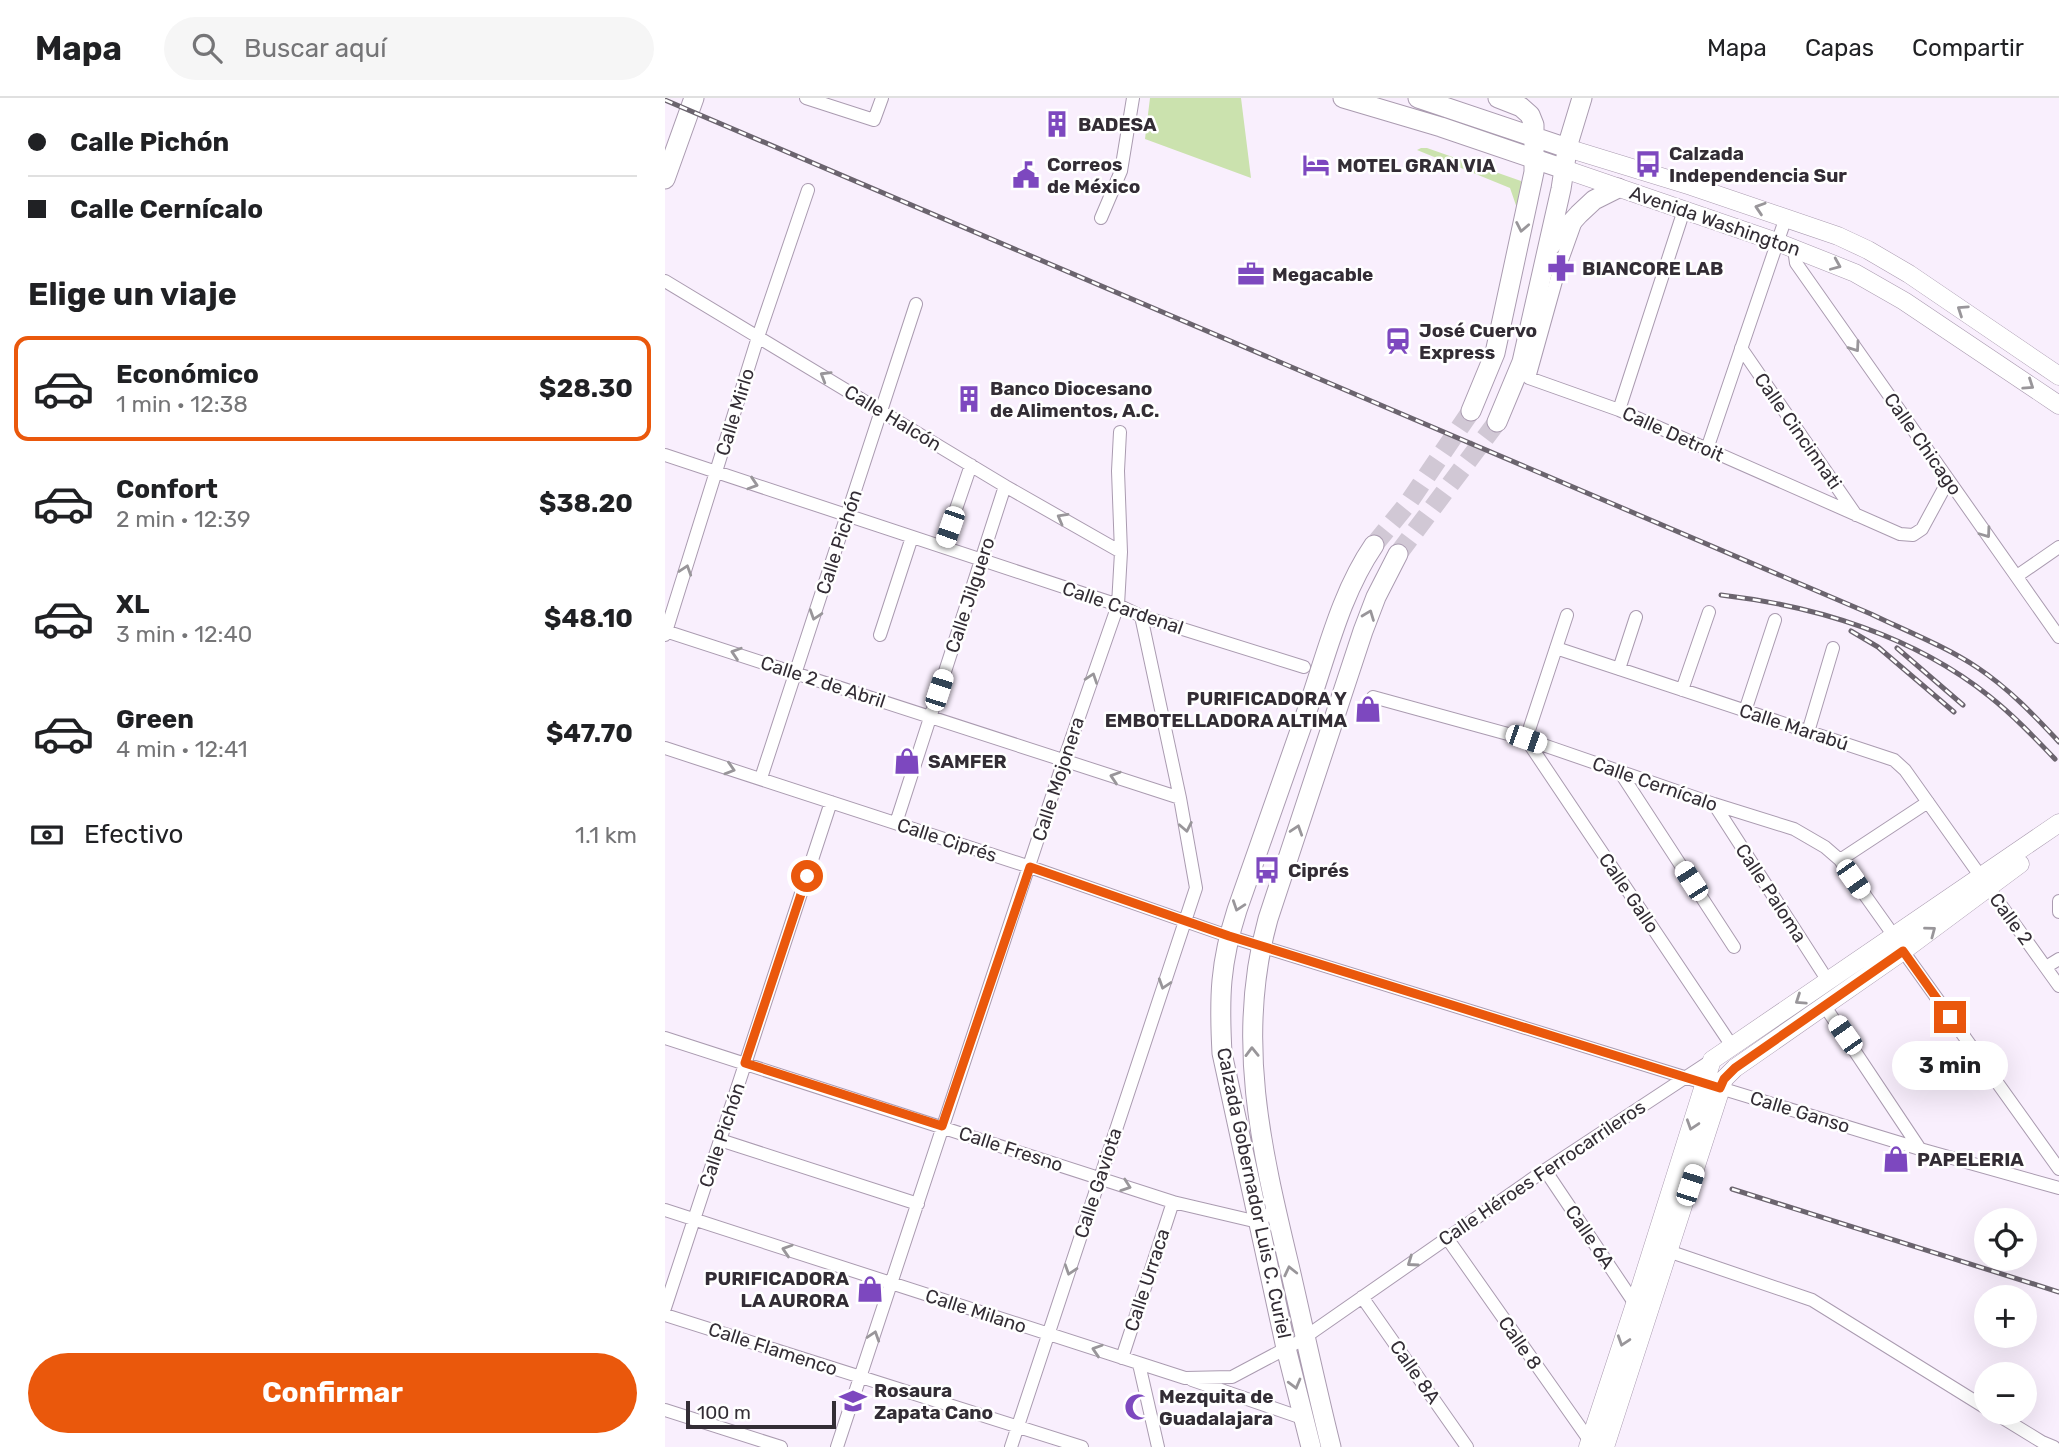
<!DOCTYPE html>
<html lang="es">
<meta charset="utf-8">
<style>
:root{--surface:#fff;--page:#f6f6f6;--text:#202124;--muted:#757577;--line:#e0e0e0;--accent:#ea580c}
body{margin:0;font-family:Rubik,sans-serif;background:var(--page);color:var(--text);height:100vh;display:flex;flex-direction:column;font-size:26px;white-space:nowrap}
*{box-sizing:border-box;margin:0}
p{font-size:23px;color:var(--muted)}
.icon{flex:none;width:38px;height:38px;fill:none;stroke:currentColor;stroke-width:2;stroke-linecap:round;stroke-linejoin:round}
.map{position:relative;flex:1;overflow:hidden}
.details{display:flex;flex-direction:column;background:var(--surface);width:665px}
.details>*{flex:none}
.guide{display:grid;align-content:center;height:154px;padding:0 28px;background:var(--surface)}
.controls{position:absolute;left:1309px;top:1110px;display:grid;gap:14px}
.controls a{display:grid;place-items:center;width:63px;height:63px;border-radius:50%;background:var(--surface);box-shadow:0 7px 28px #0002;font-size:35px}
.scale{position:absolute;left:21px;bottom:18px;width:150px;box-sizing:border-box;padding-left:7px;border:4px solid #332d35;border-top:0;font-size:19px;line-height:24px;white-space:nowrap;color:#332d35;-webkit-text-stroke:5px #fff;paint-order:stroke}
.end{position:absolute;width:32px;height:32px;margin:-16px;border:9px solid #ea580c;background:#fff;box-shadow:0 0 0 4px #fff}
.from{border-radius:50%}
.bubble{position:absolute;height:49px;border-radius:24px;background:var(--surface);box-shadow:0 7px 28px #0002;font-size:23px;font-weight:700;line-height:49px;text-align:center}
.car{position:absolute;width:21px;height:42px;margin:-21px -10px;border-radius:9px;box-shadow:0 0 5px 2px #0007;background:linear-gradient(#fff 24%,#345 0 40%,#fff 0 76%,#345 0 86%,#fff 0)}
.guide b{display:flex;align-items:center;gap:24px;height:66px;font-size:26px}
.guide b+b{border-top:2px solid var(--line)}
.guide i{width:18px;height:18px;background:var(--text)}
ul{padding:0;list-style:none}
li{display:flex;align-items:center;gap:21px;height:105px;margin:0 14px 10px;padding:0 14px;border:4px solid transparent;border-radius:14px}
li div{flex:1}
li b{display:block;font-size:26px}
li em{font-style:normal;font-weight:700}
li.on{border-color:var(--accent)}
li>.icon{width:63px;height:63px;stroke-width:1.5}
h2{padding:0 28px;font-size:32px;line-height:84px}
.pay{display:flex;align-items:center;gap:18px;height:77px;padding:0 28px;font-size:26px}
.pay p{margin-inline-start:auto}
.button{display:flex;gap:14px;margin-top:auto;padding:14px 28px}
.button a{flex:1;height:80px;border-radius:42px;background:var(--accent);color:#fff;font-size:28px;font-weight:700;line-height:80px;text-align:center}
header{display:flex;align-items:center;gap:42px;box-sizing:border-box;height:98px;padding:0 35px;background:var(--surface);border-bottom:2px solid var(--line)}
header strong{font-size:33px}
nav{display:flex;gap:38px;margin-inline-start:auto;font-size:24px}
.search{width:490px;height:63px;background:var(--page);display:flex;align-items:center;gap:18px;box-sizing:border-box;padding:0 24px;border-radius:38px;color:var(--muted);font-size:26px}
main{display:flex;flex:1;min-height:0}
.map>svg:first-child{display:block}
.green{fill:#cbe2ae}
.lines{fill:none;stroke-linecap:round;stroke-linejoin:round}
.primary-tunnel{stroke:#d1c8d5;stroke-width:19;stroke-dasharray:19 10;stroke-linecap:butt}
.street-casing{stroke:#aa9bb0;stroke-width:14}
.secondary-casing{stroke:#aa9bb0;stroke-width:19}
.primary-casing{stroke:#aa9bb0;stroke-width:21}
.street{stroke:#fff;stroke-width:12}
.secondary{stroke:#fff;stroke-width:18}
.primary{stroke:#fff;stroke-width:19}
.rail-casing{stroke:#6b646e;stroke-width:5}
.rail{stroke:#fff;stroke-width:2.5;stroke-dasharray:8;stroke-linecap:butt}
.oneway{stroke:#99969a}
.route{stroke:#ea580c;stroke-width:9}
.labels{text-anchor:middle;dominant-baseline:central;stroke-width:5;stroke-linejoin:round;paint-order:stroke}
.poi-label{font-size:19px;font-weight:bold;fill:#332d35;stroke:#fff;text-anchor:start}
.street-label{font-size:19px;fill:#332d35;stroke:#fff}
</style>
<header>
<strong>Mapa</strong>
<div class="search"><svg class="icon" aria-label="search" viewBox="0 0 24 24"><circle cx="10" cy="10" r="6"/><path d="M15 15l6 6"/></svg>Buscar aquí</div>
<nav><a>Mapa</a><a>Capas</a><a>Compartir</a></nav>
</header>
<main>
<section class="details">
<div class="guide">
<b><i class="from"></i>Calle Pichón</b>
<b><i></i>Calle Cernícalo</b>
</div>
<h2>Elige un viaje</h2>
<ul>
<li class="on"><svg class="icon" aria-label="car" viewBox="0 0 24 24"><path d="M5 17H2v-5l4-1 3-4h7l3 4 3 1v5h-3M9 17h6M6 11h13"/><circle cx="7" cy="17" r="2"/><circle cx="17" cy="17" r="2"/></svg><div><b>Económico</b><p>1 min · 12:38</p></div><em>$28.30</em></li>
<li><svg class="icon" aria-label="car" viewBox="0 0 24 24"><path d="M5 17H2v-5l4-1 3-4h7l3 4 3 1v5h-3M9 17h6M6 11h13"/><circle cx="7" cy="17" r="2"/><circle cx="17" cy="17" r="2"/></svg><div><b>Confort</b><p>2 min · 12:39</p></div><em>$38.20</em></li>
<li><svg class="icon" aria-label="car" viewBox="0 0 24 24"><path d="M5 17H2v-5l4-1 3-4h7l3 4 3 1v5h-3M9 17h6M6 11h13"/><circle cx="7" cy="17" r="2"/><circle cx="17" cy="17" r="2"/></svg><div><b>XL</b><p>3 min · 12:40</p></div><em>$48.10</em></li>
<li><svg class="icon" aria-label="car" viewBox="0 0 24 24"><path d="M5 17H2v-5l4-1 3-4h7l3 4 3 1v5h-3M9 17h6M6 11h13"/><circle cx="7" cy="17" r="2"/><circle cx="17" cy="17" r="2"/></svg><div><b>Green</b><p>4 min · 12:41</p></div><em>$47.70</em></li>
</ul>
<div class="pay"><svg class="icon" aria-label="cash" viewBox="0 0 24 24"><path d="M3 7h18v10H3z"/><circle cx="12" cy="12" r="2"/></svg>Efectivo<p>1.1 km</p></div>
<div class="button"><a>Confirmar</a></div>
</section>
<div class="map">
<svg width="1394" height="1349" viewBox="0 0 1394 1349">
<rect width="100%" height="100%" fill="#f9effd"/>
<path class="green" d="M485,0h91l10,80 -106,-39z
M756,50h6l94,33 -1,36 -10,-29 -93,-38z"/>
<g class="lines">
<path class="primary-tunnel" d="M709,447l35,-43 62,-91
M733,456l99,-132"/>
<defs>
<path id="street" d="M141,0l68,22 8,-22
M436,120l20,-47 12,-73
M910,126l-14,39 -32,115 90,32 281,124 13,1 9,-6 26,-48
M1129,151l2,14 263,374
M0,183l340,205 116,66
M1076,250l115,167
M954,312l65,-200
M1042,351l79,-232
M0,357l453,150 23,11 163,51
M278,449l28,-82
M1352,478l42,-29
M902,517l-41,124 206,307
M0,533l515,167
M0,537l93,-298 50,-147
M215,537l32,-98
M891,550l338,112 11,10 76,107
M954,571l17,-52
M1017,592l27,-78
M708,599l153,42 188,65 80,25 31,18 15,13 54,76
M1080,613l30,-91
M1143,634l25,-84
M0,650l365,119 198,69 456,141 236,72 139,39
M955,674l114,175
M96,680l155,-474
M1049,706l114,177
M231,725l109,-337
M1175,762l88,-58
M1323,789l71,99
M1394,803v11
M1238,853l156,218
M1381,869l13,-8
M1159,907l96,144
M0,940l508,164 85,20 18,-13
M55,1042l198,64
M880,1072l90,134
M0,1112l520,168 47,-1 66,-35 247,-172 167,-110
M782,1140l145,206
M1003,1153l144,49 174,108
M697,1199l105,150
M0,1210l166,-506
M0,1217l417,132
M457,1260l51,-156
M474,1266l19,83
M527,1282l113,39
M0,1312l116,37
M1328,1314l49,30 12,5
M172,1349l227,-687 54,-155 3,-53 -3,-81 2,-39
M346,1349l185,-559 -16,-90 -39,-182"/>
<path id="secondary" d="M902,50l124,38 147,50 30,14 41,24 150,102
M899,71l213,73 78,31 49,28 155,104
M923,1349l47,-143 77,-244 347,-237
M940,1349l119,-368 11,-11 168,-117 117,-87"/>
<path id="primary" d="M678,0l98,29 123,42
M753,0l149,50
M0,81l29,-81
M884,149l30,-33 15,-14 24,-12
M806,313l24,-58 39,-181v-47l-4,-10 -9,-8 -23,-9
M832,324l25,-60 39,-173 7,-45 14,-46
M646,1349l-25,-99 -64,-295c-3,-56 -2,-90 15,-143 24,-68 48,-135 71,-202 19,-55 33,-115 66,-163
M666,1349c-15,-60 -28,-121 -42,-182 -28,-117 -54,-227 -21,-346l95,-288 13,-34 22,-43"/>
</defs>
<use href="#street" class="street-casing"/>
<use href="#secondary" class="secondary-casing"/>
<use href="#primary" class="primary-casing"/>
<use href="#street" class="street"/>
<use href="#secondary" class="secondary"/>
<use href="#primary" class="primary"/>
<defs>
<path id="rail" d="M0,2l1206,514c35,17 74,32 107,54 30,20 56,47 81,74
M1056,497c95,11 193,41 268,101 24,19 45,41 66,63
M1186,533l27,16 76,65
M1232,550l66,57
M1067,1091l327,103"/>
</defs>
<use href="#rail" class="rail-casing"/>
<use href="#rail" class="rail"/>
</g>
<defs><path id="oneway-chevron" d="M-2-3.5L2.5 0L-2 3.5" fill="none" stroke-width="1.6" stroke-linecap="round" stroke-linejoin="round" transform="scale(1.75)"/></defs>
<g class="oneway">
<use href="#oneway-chevron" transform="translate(1095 110) rotate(-162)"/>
<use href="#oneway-chevron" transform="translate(857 129) rotate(101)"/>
<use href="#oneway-chevron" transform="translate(1171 167) rotate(23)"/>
<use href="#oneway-chevron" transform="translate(1297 212) rotate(-146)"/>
<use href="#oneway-chevron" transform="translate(1190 249) rotate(55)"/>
<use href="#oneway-chevron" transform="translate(160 278) rotate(-149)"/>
<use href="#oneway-chevron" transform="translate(1364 287) rotate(34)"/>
<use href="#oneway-chevron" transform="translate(88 386) rotate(18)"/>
<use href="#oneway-chevron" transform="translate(397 420) rotate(-151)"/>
<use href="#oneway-chevron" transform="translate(1321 435) rotate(54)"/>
<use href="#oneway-chevron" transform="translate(21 472) rotate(-72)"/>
<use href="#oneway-chevron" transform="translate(150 517) rotate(108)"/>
<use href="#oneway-chevron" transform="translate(704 517) rotate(-69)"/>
<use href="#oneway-chevron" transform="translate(71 555) rotate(-162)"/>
<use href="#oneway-chevron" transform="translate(427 580) rotate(-71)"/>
<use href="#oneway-chevron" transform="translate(65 671) rotate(17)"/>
<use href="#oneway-chevron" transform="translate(450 679) rotate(-162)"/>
<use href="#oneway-chevron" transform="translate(521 729) rotate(79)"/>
<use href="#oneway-chevron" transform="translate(632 732) rotate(-72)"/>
<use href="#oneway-chevron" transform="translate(573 808) rotate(109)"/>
<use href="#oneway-chevron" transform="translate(1266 833) rotate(-37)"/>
<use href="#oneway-chevron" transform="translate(499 886) rotate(108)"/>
<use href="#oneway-chevron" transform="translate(1135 902) rotate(146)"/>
<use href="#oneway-chevron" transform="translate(587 954) rotate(-91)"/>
<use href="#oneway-chevron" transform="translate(1027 1027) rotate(108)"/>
<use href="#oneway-chevron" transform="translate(461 1088) rotate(19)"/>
<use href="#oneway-chevron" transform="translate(122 1152) rotate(-162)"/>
<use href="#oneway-chevron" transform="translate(747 1164) rotate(145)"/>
<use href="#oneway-chevron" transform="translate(405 1172) rotate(108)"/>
<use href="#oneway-chevron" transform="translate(625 1173) rotate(-103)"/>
<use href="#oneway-chevron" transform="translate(209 1238) rotate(-72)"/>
<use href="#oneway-chevron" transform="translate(958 1243) rotate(108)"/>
<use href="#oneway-chevron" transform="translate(432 1252) rotate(-162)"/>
<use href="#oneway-chevron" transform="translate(630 1286) rotate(75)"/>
</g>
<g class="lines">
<path class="route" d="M142,778l-62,187 197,63 88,-259 199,69 491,152 4,-9 11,-11 168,-117 47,66"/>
</g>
<defs>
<symbol id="building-bare" viewBox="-9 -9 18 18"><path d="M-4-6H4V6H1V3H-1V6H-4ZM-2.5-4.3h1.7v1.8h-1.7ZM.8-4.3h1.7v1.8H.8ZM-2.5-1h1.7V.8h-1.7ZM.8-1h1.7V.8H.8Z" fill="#7d48bf" stroke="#fff" stroke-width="2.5" paint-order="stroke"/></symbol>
<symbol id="bus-bare" viewBox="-9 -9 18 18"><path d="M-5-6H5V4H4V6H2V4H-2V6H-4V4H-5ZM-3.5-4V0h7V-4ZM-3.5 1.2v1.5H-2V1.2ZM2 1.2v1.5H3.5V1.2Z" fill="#7d48bf" stroke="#fff" stroke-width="2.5" paint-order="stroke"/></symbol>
<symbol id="hotel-bare" viewBox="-9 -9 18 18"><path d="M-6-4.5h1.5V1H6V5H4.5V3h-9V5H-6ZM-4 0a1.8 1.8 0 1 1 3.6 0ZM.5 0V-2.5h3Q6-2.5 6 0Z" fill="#7d48bf" stroke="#fff" stroke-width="2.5" paint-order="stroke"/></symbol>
<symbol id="civic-bare" viewBox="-9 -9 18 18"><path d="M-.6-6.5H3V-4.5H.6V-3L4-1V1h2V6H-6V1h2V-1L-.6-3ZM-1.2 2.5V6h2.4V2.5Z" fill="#7d48bf" stroke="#fff" stroke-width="2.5" paint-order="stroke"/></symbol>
<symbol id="pharmacy-bare" viewBox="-9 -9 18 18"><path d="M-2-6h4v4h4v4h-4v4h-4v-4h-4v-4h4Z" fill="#7d48bf" stroke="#fff" stroke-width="2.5" paint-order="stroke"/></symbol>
<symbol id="office-bare" viewBox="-9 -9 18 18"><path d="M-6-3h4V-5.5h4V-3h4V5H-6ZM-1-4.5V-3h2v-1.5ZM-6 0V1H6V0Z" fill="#7d48bf" stroke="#fff" stroke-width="2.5" paint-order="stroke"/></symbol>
<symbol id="station-bare" viewBox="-9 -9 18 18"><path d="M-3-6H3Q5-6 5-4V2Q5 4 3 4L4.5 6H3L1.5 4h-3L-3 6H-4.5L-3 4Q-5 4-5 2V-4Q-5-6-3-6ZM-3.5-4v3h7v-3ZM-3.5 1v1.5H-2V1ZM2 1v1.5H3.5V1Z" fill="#7d48bf" stroke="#fff" stroke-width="2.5" paint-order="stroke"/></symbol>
<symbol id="shop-bare" viewBox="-9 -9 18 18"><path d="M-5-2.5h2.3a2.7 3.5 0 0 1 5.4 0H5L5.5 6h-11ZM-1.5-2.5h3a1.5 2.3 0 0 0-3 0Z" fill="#7d48bf" stroke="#fff" stroke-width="2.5" paint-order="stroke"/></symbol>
<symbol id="school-bare" viewBox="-9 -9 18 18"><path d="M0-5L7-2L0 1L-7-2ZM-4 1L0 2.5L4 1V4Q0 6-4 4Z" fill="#7d48bf" stroke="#fff" stroke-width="2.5" paint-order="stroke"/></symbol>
<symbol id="mosque-bare" viewBox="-9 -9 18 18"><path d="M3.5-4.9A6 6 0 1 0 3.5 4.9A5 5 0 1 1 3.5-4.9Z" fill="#7d48bf" stroke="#fff" stroke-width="2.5" paint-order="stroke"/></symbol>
</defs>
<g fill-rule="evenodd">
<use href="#building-bare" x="373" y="7" width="38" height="38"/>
<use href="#bus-bare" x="964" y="47" width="38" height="38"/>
<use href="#hotel-bare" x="632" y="48" width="38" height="38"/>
<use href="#civic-bare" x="342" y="58" width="38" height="38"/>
<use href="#pharmacy-bare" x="877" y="151" width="38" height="38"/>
<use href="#office-bare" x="567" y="157" width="38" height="38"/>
<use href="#station-bare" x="714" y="224" width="38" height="38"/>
<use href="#building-bare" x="285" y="282" width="38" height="38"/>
<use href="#shop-bare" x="684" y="592" width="38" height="38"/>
<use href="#shop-bare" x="223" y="644" width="38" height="38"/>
<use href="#bus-bare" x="583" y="753" width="38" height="38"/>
<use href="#shop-bare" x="1212" y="1042" width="38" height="38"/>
<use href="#shop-bare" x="186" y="1172" width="38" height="38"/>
<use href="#school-bare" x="169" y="1284" width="38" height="38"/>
<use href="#mosque-bare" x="454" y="1290" width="38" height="38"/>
</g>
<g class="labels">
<g class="poi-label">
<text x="413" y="26">BADESA</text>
<text x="1004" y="55">Calzada<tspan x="1004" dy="22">Independencia Sur</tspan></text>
<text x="382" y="66">Correos<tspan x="382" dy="22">de México</tspan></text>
<text x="672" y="67">MOTEL GRAN VIA</text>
<text x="917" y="170">BIANCORE LAB</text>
<text x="607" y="176">Megacable</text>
<text x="754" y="232">José Cuervo<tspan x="754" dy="22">Express</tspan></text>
<text x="325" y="290">Banco Diocesano<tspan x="325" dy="22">de Alimentos, A.C.</tspan></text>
<text x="682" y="600" text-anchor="end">PURIFICADORA Y<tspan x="682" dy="22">EMBOTELLADORA ALTIMA</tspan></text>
<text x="263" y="663">SAMFER</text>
<text x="623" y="772">Ciprés</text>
<text x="1252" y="1061">PAPELERIA</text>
<text x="184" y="1180" text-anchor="end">PURIFICADORA<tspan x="184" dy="22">LA AURORA</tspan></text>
<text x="209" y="1292">Rosaura<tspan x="209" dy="22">Zapata Cano</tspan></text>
<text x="494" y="1298">Mezquita de<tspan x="494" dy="22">Guadalajara</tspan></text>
</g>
<g class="street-label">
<text transform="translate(1050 123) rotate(19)">Avenida Washington</text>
<text transform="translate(70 314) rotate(-73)">Calle Mirlo</text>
<text transform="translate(228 320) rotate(31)">Calle Halcón</text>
<text transform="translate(1133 333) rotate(55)">Calle Cincinnati</text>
<text transform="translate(1008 336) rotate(24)">Calle Detroit</text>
<text transform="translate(1258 346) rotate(55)">Calle Chicago</text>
<text transform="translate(174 444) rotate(-72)">Calle Pichón</text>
<text transform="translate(305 497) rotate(-72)">Calle Jilguero</text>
<text transform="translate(458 510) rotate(19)">Calle Cardenal</text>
<text transform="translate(158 584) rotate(18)">Calle 2 de Abril</text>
<text transform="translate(1129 629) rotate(18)">Calle Marabú</text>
<text transform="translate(393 681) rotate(-72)">Calle Mojonera</text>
<text transform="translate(990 686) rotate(19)">Calle Cernícalo</text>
<text transform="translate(282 742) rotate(18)">Calle Ciprés</text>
<text transform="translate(964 795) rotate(56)">Calle Gallo</text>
<text transform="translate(1106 795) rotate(57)">Calle Paloma</text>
<text transform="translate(1346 821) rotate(54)">Calle 2</text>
<text transform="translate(1135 1014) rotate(17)">Calle Ganso</text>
<text transform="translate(57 1037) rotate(-72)">Calle Pichón</text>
<text transform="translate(346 1051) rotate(18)">Calle Fresno</text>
<text transform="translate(877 1075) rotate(-34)">Calle Héroes Ferrocarrileros</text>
<text transform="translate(433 1085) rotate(-72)">Calle Gaviota</text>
<text transform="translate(589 1095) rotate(78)">Calzada Gobernador Luis C. Curiel</text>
<text transform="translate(925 1139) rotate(56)">Calle 6A</text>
<text transform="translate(482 1182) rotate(-72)">Calle Urraca</text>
<text transform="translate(311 1213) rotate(18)">Calle Milano</text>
<text transform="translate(855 1245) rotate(55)">Calle 8</text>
<text transform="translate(108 1251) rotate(18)">Calle Flamenco</text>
<text transform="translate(750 1274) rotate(55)">Calle 8A</text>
</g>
</g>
</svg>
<div class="controls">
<a><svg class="icon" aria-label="locate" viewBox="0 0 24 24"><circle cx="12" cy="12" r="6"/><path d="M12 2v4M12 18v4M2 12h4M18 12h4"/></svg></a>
<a>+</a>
<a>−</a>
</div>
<div class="scale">100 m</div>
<i class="end from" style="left:142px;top:778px"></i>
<i class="end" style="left:1285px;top:919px"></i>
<div class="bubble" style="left:1227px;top:943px;width:116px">3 min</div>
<i class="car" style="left:285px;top:429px;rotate:199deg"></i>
<i class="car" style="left:274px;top:592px;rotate:18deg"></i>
<i class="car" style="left:861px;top:641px;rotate:109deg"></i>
<i class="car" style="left:1188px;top:781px;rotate:145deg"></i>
<i class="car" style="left:1026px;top:783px;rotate:327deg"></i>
<i class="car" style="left:1180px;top:937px;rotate:325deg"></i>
<i class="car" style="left:1025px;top:1087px;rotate:18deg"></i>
</div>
</main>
